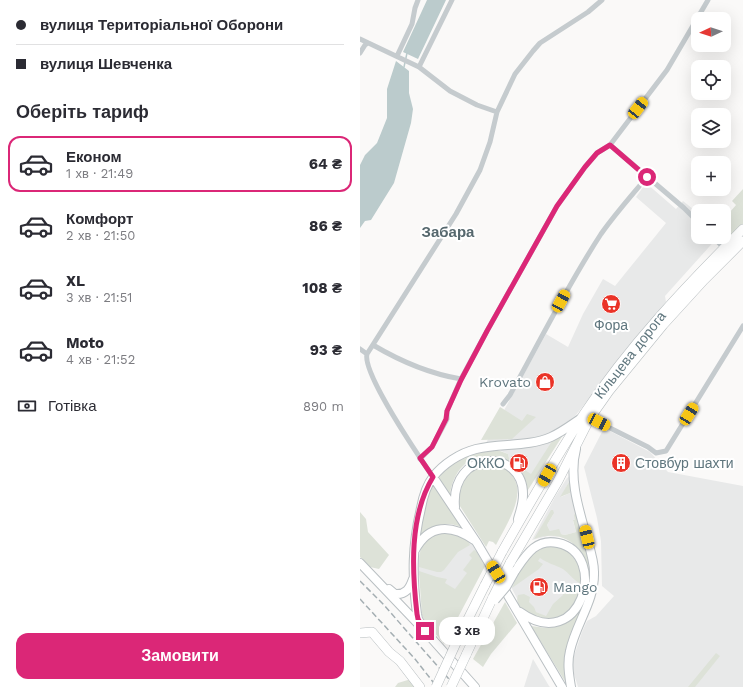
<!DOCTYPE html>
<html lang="uk">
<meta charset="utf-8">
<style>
:root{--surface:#fff;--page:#f7f7f7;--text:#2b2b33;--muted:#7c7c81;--line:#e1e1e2;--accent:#db2777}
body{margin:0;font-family:"Work Sans",sans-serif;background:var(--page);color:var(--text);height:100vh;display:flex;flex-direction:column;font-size:15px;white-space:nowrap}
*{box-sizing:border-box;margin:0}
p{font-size:13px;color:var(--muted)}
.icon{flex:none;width:22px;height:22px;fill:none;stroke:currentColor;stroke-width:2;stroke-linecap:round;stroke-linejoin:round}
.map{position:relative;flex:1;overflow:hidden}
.panel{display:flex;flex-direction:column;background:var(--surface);width:360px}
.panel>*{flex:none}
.top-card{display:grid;align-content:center;height:88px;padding:0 16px;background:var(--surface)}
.needle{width:26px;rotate:266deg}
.buttons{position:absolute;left:331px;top:12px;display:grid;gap:8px}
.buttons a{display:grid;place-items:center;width:40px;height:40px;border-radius:8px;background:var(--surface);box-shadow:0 4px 16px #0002;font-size:20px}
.end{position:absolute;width:18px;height:18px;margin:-9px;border:5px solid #db2777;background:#fff;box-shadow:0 0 0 2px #fff}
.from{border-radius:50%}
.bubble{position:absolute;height:28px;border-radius:12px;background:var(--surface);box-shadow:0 4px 16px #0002;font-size:13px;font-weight:700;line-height:28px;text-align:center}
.car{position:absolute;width:12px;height:24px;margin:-12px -6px;border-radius:5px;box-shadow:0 0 3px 1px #0007;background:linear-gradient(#f5c518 24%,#345 0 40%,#f5c518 0 76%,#345 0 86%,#f5c518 0)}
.top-card b{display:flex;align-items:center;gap:14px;height:38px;font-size:15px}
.top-card b+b{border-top:1px solid var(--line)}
.top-card i{width:10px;height:10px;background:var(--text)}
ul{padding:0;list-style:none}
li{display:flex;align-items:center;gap:12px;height:56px;margin:0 8px 6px;padding:0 8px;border:2px solid transparent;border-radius:12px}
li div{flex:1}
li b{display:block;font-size:15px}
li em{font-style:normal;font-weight:700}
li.selected{border-color:var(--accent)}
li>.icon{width:36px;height:36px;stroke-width:1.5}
h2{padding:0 16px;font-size:18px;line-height:48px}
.pay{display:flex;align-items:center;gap:10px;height:44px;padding:0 16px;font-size:15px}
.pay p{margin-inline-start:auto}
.cta{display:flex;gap:8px;margin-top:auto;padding:8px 16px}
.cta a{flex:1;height:46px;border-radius:12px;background:var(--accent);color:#fff;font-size:16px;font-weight:700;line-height:46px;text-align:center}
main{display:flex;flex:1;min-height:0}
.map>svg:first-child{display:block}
.built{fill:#e8e9e9;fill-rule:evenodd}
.green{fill:#dde2d8}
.water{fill:#bbcbcc}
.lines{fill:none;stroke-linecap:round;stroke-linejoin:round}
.stream{stroke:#bbcbcc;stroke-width:1.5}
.primary-casing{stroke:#b9bfc2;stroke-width:10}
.highway-casing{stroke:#b8bec0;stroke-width:10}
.street{stroke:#c5cbce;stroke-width:5}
.primary{stroke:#fff;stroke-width:8}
.highway{stroke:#fff;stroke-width:9}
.rail{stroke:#a4aeb2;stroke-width:1.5;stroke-dasharray:6 3;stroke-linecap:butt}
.primary-bridge-casing{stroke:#b9bfc2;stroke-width:10;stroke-linecap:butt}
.highway-bridge-casing{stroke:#b8bec0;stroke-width:10;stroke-linecap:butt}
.primary-bridge{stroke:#fff;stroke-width:8}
.highway-bridge{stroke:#fff;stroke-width:9}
.route{stroke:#db2777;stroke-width:5}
.labels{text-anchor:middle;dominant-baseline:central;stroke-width:4;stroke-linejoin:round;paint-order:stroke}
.poi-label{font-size:14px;fill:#5f767e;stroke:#fff;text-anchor:end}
.street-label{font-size:14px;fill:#5f767e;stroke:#fff}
.neighbourhood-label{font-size:15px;font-weight:bold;fill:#56686e;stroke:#fff}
</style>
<main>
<section class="panel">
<div class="top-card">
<b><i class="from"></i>вулиця Територіальної Оборони</b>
<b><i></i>вулиця Шевченка</b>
</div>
<h2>Оберіть тариф</h2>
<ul>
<li class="selected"><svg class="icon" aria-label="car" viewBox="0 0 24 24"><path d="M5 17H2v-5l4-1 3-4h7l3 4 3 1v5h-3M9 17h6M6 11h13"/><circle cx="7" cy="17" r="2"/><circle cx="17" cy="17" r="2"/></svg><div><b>Економ</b><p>1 хв · 21:49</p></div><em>64 ₴</em></li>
<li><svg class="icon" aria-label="car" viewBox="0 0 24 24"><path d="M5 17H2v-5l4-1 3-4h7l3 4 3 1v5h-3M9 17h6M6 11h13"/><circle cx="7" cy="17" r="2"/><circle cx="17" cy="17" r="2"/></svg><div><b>Комфорт</b><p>2 хв · 21:50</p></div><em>86 ₴</em></li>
<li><svg class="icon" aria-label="car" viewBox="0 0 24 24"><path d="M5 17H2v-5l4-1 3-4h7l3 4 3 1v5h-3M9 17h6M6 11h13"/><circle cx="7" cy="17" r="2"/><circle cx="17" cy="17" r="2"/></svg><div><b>XL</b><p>3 хв · 21:51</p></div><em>108 ₴</em></li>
<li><svg class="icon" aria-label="car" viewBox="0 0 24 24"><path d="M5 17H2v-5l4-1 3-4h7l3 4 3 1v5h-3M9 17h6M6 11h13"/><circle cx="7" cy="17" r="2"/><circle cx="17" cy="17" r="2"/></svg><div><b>Moto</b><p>4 хв · 21:52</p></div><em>93 ₴</em></li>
</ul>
<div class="pay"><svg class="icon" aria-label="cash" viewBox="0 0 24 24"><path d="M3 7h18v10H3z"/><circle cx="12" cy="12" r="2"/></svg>Готівка<p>890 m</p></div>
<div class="cta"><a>Замовити</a></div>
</section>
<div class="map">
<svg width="383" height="687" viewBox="0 0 383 687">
<rect width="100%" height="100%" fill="#faf9f8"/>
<path class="built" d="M286,183l30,26 7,-8 15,12v24h20l-53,59 1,6 -36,44 -54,69 -13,11 -8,6 -20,6 -18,3h-14l-17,2 60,-109 22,13 15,-33 20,-35 12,7 51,-63 -30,-26z
M244,428l46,24 18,20 75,14v201h-165l-4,-13 -2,-12 10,-30 5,-11 9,-5 18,-20 -12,-10 -1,-45 -4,-23 -13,-51z
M194,438l-28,50 -10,-20 -6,-6 -2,-8 -7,-3 1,-4z
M210,476l20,90 1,8h-4l-3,-16 -5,-8 -5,-6 -7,-5 -6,-2 -13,-1 -16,4 23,-43 12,-19zM209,482l2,1 -1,10 -9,4zM214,503l16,71h-2l-4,-16 -10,-15 -7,-4 -13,-4 -12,1 -7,2 19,-25 -7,12 3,6 15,4 11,-3 -3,-11 2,-1v-6z
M63,541h47l10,17 -26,37 -37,-21 1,-15z
M169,554l53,18 -1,20 -29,28 -32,-16 -9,-17v-3z
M173,659l16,27 1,1h-26z"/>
<path class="green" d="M383,189v35l-16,15 -3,-3v-17l12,-14 -4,-4z
M140,407l22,14 5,-7 9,3 -24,22 -31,1z
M205,432l-39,61c-1,-11 -3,-20 -10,-29l15,10 23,-36z
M132,448l16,6 2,8c-31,-15 -56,1 -60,33l-1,1 -12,-20 21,-18z
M136,464c41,17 13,55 0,81l-3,-3 -4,-1 -3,6 -28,-44 2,-22 18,-15z
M209,482h1v11l-10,4z
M71,486l5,1 25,40c-3,-1 -8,-3 -12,-3 -13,-1 -23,6 -32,15l7,-34z
M214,503c8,30 19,59 14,90l-23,68 1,22 -35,-57c12,2 24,3 34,-3 41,-24 25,-104 -31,-84l17,-29h2l1,3 -7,12 3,6 9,-2 2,5 4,1 11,-3 -3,-12h2l-1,-5 1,-1z
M0,512l6,7 2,13 21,23 -10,14 -9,-2 -10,-10z
M85,531c9,3 22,4 25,14l-12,7 -14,18 -3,2h-4l-18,-5c1,-25 3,-28 26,-36z
M191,546c22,2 30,17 30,38 -9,-5 -11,-10 -18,-15 -8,-4 -16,-6 -23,-11l-2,3 5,3 -4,5 -27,19c9,-20 15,-38 39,-42z
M114,550l2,1 9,15 -41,78 -20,-24 -2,-5 -3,-42v-2l18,6 10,2 -2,4 10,6 12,-16 -4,-3 9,-12 -3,-3z
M208,585c6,1 9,4 11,9l-11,21 -23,7c-11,-5 -32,-12 -27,-27l6,-1 6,3 -1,5 5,5 2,5 10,4 7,-12 10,-9 -1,-3z
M145,602l12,21 -26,31 -8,13 -10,-8z
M356,653l4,3 -25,31h-7z
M51,679l6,8h-22l3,-4z"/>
<path class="water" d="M67,0h19l-28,59 -15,-7z
M36,61l13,10v22l4,16 -2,14 -17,60 -23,37 -6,1 -5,7v-63l5,-10 12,-12 10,-25v-29z"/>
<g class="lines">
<path class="stream" d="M44,67l3,-14"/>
<defs>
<path id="primary" d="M73,477l44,66 85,144
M95,507c-5,-59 69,-59 68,-12 0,9 -3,17 -5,24
M55,550c14,-26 36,-26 59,-10
M0,563l65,68 50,56
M155,571c11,-16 21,-33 43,-28 52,11 23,113 -38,69
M29,589l6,5c11,1 15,-6 18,-15
M65,631l-7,-12 -1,-5c-5,-38 -5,-68 4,-106 2,-11 5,-22 12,-31 10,-13 27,-24 43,-28 25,-6 52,-2 75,-12 11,-5 20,-12 29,-18
M211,687c-2,-12 -4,-24 -1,-36 6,-28 25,-50 24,-79 0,-10 -3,-20 -6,-30 -8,-29 -20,-63 -12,-93"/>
<path id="highway" d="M142,552c26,-46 53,-93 82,-138 45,-68 102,-128 159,-185
M150,563l48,-82 32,-63 19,-27 54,-66 41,-45 39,-39
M0,633l12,-1 17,20 11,9 20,26
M97,641l28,-56
M106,655l27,-58"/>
</defs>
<use href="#primary" class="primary-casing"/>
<use href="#highway" class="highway-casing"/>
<path class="street" d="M0,39l59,28 31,24 27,14 20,7
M0,53l5,-8 3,-2
M37,56l15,-32 3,-16 3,-8
M59,67l33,-67
M250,145l74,63 14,14
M353,237l11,11
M13,345c27,16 58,29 88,34
M0,349l7,5
M143,404l7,-9c30,-54 57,-109 91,-161 14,-20 31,-39 46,-57
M230,418l58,29 8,6 10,-2 77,-125
M60,459l12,-12 15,-28v-8l14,-32 26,-48 70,-125 28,-39 12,-14 13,-8 57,-75 41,-70
M73,477c-13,-19 -71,-104 -66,-123l89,-140 24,-44 10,-28 7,-30 18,-38 18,-23 7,-8 48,-31 14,-12"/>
<use href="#primary" class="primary"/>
<use href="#highway" class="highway"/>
<path class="rail" d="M0,581l23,23 73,83
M0,599l55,60 22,28"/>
<defs>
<path id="primary-bridge" d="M135,600l11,-13 9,-16"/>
<path id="highway-bridge" d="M125,585l17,-33
M133,597l17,-34
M76,687l21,-46
M91,687l15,-32"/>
</defs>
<use href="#primary-bridge" class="primary-bridge-casing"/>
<use href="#highway-bridge" class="highway-bridge-casing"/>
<use href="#primary-bridge" class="primary-bridge"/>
<use href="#highway-bridge" class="highway-bridge"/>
</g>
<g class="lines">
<path class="route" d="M65,631l-7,-12 -1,-5c-5,-43 -8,-98 16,-137l-13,-19 12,-11 14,-28 1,-8 14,-31 26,-49 70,-125 28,-39 12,-14 13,-8 37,32"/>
</g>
<defs>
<symbol id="supermarket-disc" viewBox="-11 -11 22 22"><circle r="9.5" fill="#ea3327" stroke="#fff"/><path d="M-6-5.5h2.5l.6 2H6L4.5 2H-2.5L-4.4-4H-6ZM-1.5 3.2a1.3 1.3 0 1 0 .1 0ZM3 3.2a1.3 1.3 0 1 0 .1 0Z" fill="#fff"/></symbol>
<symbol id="shop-disc" viewBox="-11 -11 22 22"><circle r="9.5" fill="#ea3327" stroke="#fff"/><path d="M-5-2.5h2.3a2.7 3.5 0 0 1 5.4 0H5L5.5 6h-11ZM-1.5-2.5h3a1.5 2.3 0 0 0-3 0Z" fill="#fff"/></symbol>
<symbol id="fuel-disc" viewBox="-11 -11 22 22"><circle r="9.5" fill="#ea3327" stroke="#fff"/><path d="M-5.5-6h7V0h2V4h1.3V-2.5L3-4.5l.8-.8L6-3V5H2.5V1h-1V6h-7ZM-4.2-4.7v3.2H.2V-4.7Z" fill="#fff"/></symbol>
<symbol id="building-disc" viewBox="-11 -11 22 22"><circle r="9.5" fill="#ea3327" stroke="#fff"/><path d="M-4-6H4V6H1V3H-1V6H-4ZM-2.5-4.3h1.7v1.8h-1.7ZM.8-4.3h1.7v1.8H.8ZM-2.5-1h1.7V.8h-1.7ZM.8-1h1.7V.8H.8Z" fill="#fff"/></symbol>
</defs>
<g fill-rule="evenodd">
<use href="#supermarket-disc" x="240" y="293" width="22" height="22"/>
<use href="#shop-disc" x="174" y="371" width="22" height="22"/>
<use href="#fuel-disc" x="148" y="452" width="22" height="22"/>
<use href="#building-disc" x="250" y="452" width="22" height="22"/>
<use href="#fuel-disc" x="168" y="576" width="22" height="22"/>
</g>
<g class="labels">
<g class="poi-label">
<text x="251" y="325" text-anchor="middle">Фора</text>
<text x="171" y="382">Krovato</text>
<text x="145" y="463">ОККО</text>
<text x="275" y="463" text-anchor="start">Стовбур шахти</text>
<text x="193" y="587" text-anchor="start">Mango</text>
</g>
<g class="street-label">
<text transform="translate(270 355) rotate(-52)">Кільцева дорога</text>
</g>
<g class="neighbourhood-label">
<text x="88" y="232">Забара</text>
</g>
</g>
</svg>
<div class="buttons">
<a><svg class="needle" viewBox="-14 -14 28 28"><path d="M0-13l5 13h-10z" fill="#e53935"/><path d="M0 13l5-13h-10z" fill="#7c7c81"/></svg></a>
<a><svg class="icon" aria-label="locate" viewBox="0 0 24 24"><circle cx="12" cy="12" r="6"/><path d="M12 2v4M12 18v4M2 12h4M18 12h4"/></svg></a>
<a><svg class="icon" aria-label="layers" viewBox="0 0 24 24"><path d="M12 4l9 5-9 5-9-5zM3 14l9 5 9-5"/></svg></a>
<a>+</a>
<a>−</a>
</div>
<i class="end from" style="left:287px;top:177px"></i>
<i class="end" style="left:65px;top:631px"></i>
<div class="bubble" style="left:79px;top:617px;width:56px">3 хв</div>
<i class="car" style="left:278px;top:108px;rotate:38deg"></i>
<i class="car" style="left:201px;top:301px;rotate:29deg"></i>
<i class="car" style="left:329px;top:414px;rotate:32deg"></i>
<i class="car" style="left:239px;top:422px;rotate:117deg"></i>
<i class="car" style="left:187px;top:475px;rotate:210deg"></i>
<i class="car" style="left:227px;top:537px;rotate:347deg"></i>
<i class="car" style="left:136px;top:572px;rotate:328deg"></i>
</div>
</main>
